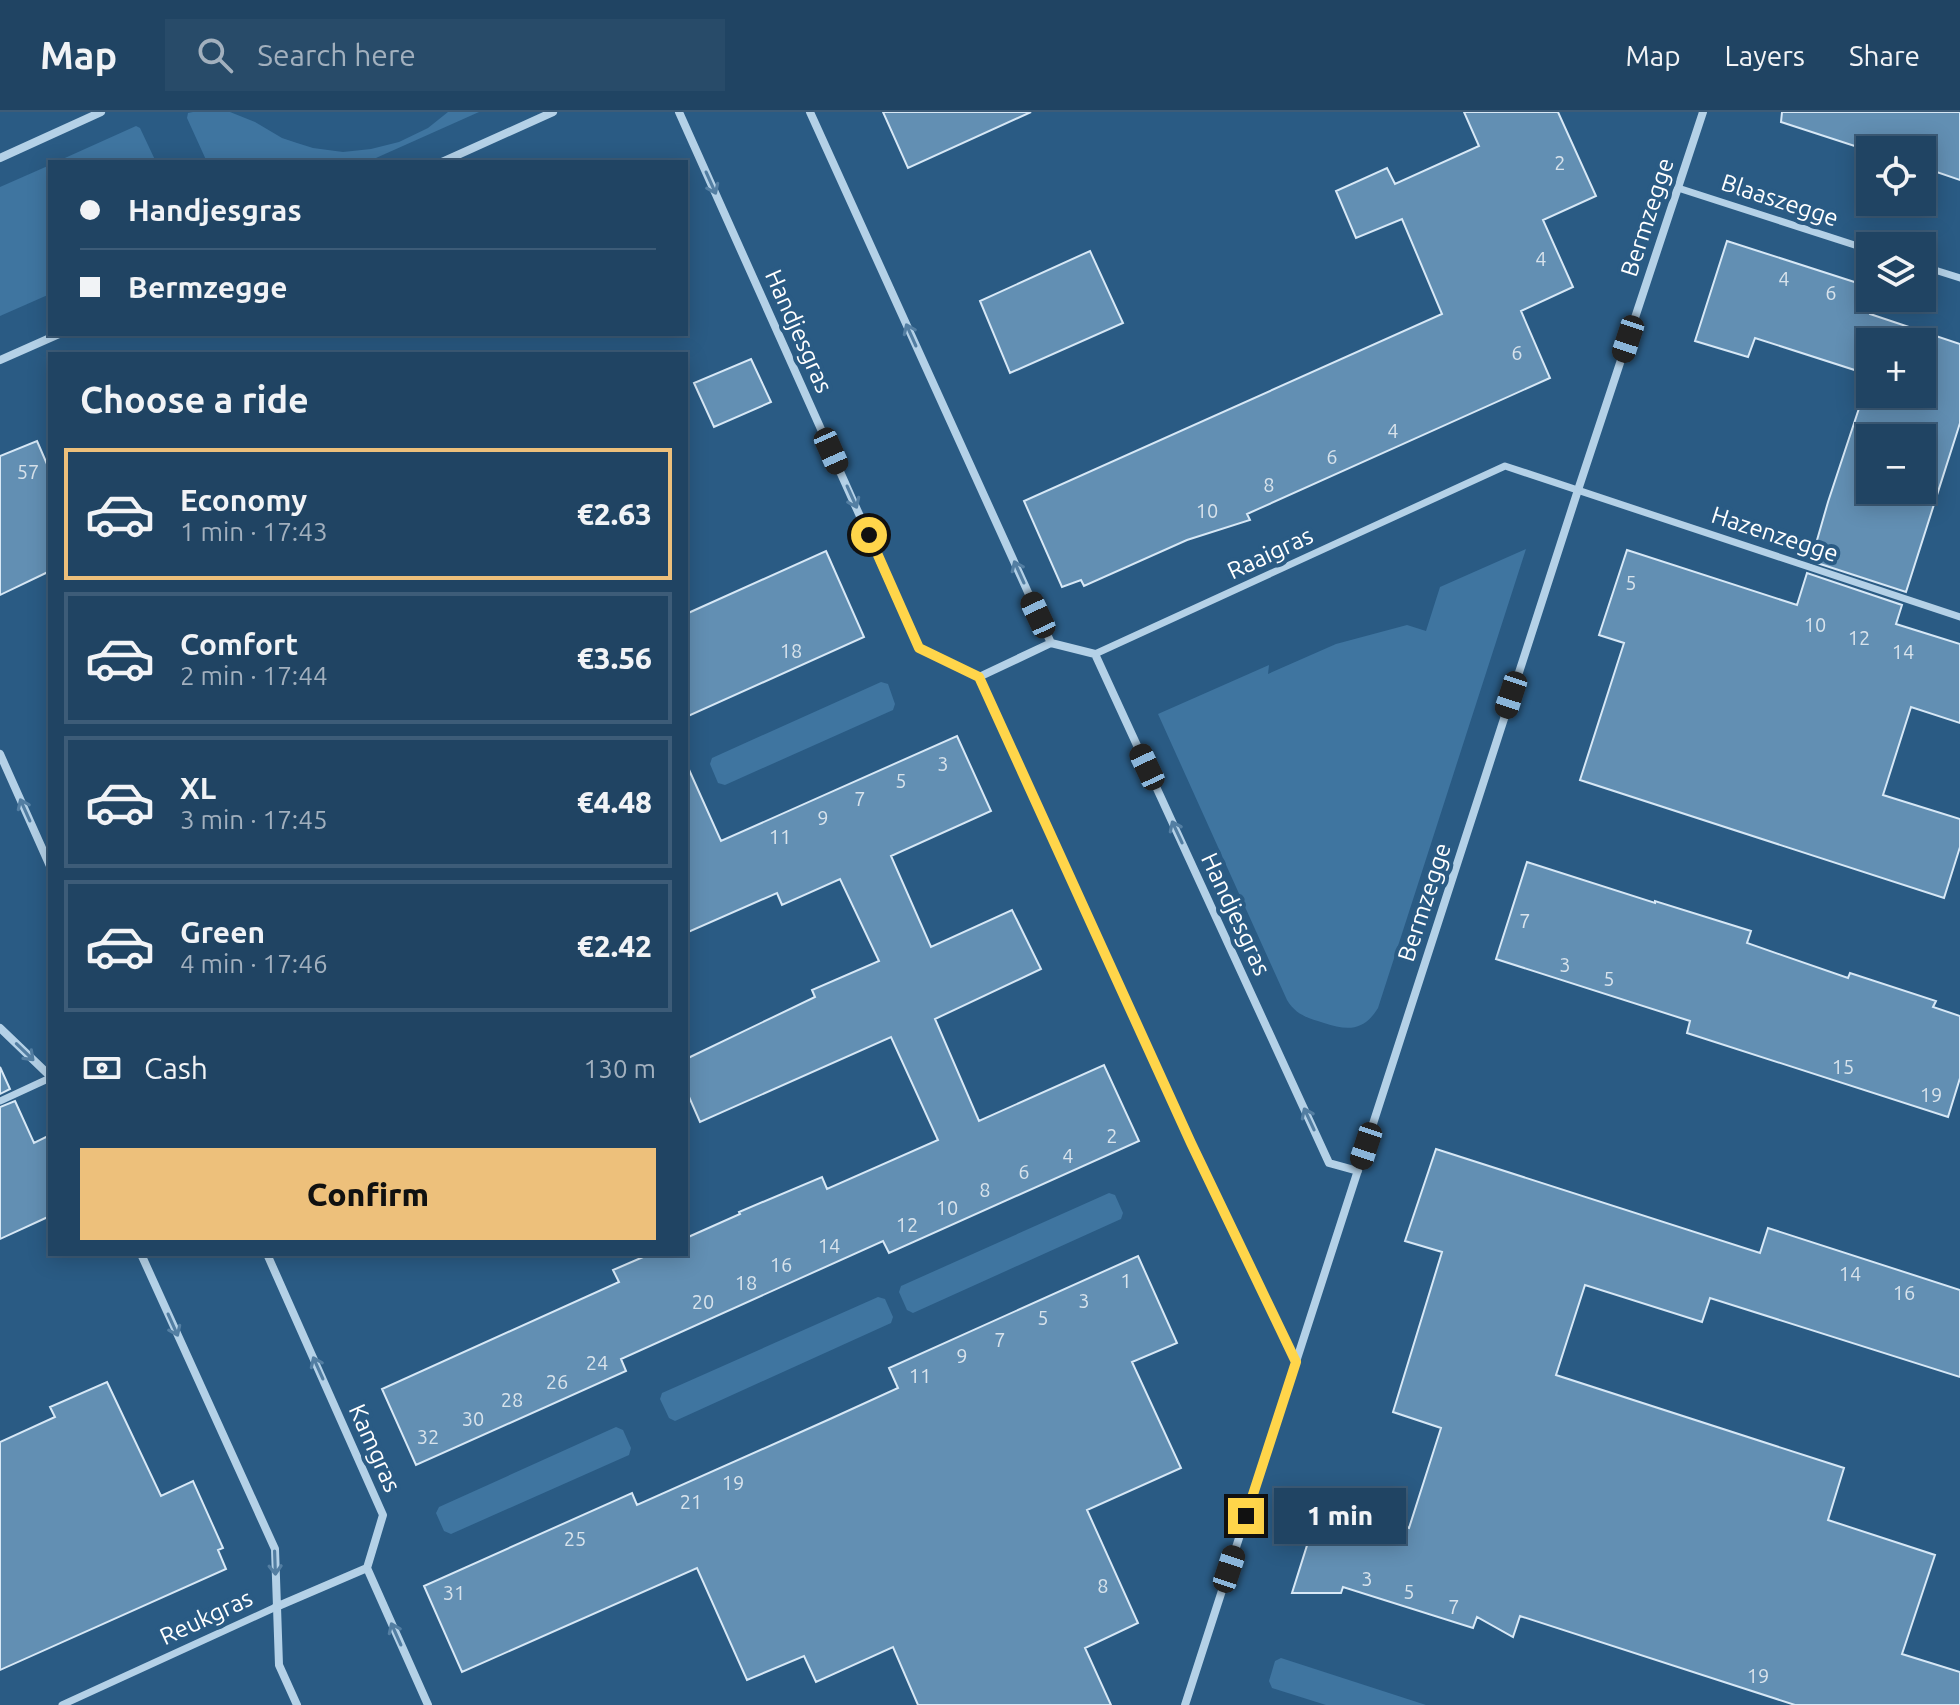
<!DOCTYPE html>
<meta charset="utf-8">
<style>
:root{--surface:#204463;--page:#284b69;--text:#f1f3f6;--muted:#a2b0be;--line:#3d5c78;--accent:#edc07b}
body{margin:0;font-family:Ubuntu,sans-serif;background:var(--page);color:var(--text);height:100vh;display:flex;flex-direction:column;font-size:30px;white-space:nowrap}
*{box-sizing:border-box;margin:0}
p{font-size:26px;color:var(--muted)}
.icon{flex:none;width:44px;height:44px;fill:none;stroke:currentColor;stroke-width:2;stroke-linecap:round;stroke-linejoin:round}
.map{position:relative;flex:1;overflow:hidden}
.drawer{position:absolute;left:48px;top:240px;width:640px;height:904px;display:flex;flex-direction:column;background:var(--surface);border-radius:0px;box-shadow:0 4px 20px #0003,0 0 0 2px var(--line)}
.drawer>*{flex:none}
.hud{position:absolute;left:48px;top:48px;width:640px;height:176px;border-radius:0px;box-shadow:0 4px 20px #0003,0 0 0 2px var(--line);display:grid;align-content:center;height:176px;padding:0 32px;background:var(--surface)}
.fabs{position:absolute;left:1856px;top:24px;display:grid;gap:16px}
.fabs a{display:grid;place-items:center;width:80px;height:80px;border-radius:0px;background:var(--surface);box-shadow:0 4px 20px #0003,0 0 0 2px var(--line);font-size:40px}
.end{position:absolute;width:36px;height:36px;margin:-18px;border:10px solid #ffd54a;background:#111;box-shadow:0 0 0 4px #111}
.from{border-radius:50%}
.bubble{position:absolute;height:56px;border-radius:0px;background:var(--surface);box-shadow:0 4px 20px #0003,0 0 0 2px var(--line);font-size:26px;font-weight:800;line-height:56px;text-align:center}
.car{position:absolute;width:24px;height:48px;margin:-24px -12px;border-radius:10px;box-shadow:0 0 6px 2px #0007;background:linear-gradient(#222 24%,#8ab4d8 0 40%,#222 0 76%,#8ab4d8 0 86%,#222 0)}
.hud b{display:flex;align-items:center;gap:28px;height:76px;font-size:30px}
.hud b+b{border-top:2px solid var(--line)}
.hud i{width:20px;height:20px;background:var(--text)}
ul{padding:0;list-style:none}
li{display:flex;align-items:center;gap:24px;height:132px;margin:0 16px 12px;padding:0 16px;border:4px solid var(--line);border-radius:0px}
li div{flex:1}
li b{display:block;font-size:30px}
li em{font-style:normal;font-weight:800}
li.selected{border-color:var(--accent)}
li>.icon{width:72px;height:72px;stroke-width:1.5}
h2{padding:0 32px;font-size:36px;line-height:96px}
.pay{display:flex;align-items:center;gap:20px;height:88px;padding:0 32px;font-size:30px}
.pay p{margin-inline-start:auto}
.button{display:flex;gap:16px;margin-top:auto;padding:16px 32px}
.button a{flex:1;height:92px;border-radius:0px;background:var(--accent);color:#111;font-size:32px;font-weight:800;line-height:92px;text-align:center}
header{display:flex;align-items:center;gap:48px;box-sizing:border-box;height:112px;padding:0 40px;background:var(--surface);border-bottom:2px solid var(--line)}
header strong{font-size:38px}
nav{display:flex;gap:44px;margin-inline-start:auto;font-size:28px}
.search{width:560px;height:72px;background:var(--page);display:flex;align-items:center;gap:20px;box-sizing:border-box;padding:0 28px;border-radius:0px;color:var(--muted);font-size:30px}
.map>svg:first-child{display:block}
.green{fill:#3f75a0}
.building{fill:#628fb3;stroke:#d7e8f6;stroke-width:2;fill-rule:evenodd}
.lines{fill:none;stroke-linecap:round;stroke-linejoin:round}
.pedestrian{stroke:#b4d1e7;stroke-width:7}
.minor{stroke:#b4d1e7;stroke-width:8}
.oneway{stroke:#537ea2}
.route{stroke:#ffd54a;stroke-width:10}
.labels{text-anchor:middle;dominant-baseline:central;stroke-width:8;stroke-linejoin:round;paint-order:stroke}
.number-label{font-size:20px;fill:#d8e3ec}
.street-label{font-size:24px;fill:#fff;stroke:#2a5b84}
</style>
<header>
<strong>Map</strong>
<div class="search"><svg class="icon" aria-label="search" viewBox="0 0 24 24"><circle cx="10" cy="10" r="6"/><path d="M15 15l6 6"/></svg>Search here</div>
<nav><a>Map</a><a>Layers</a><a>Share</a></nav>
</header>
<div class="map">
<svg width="1960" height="1593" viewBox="0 0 1960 1593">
<rect width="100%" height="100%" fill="#2a5b84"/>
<path class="green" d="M193,0h37l25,10 27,16 15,5 16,5 30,4 28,-3 28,-7 29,-14 20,-16h31l-112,50h-160l-20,-44 1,-5z
M136,14l4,2 16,34h-100z
M50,53v129l-50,22v-129z
M1526,437l-148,459c-14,23 -30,23 -54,15 -16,-5 -28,-8 -37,-23l-129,-286 111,-49 -1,9 68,-30 71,-19 19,6 14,-44z
M881,570l7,2 7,20 -2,6 -168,75 -7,-2 -8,-19 2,-6z
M1109,1081l6,2 8,18 -2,6 -208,94 -6,-3 -8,-18 2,-6z
M878,1185l7,2 8,18 -2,6 -216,98 -6,-3 -9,-19 2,-6z
M616,1315l7,3 8,18 -2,7 -178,79 -7,-3 -8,-18 3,-6z
M1281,1546l145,47h-100l-54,-17 -3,-7 6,-20z"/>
<path class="building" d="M883,0h148l-123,56z
M1464,0h94l38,84 -53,24 30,67 -52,24 29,67 -303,136 3,6 -63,20 -103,46 -3,-6 -19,7 -38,-86 418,-187 -40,-95 -46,19 -20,-47 51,-23 8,16 84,-38z
M1782,0h178v68l-38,-13v-17l-52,1 -89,-29z
M1727,129l143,46v27l90,30v79l-54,169 -95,-31 17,-59 42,-127 -115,-37 -7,19 -53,-16zM1870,230h52v52h-52zM1870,326h52v52h-52z
M1090,139l33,72 -113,50 -30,-72z
M751,247l20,43 -57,25 -20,-44z
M37,329l13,30v100l-50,24v-139z
M1627,438l170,55 10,-32 95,32 -6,19 64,20v79l-49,-16 -28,88 77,24v28l-16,51 -364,-118 44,-137 -25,-8z
M826,439l38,86 -178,80v-103z
M957,624l34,75 -100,45 40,91 81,-37 29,59 -106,50 44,102 125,-56 35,76 -250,112 -6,-12 -262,118 5,12 -210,94 -34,-76 237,-107 -6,-12 37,-16h36v-16l54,-24 -1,-2 83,-35 5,12 111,-49 -47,-103 -191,85 -14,-32v-31l129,-62 -3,-7 67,-29 -39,-82 -58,26 -5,-12 -91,40v-170l35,78z
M1527,750l128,41v-2l96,30 -4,12 101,35 2,-5 86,28 -3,6 27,9v62l-12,39 -261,-84 3,-12 -194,-62z
M0,955l10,22 -10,5z
M15,989l19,42 16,-8v81l-50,23v-132z
M1436,1037l324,104 8,-25 192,62v87l-250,-79 -8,24 -117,-37 -29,90 288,93 -16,52 107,35 -33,99 58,18v33h-165l-275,-89 -7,21 -36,-20 -4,11 -130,-41 -2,6h-49l29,-92 88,27 32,-100 -48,-16 49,-160 -37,-11z
M1138,1144l39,87 -45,19 49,106 -94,42 51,113 -53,25 26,57h-193l-25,-58 -77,35 -12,-26 -57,24 -50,-112 -235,104 -38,-86 208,-93 5,12 193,-86 68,-31 -9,-20z
M107,1270l54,114 32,-15 30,67 -5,2 8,19 -226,101v-228l55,-25 -5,-10z"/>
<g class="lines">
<path class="pedestrian" d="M1678,76l192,62
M1922,154l38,12
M1095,542l410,-188 455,151
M0,989l50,-23
M62,1593l214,-98"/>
<path class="minor" d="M679,0l240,536 60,29 212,466 105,219
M810,0l241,531
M0,46l101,-46
M442,50l111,-50
M0,248l59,-26
M979,565l72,-34 44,11 234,509 29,8
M0,642l50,112
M0,916l50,48
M141,1142l134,295 4,116 18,40
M267,1142l116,261 -16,53 61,137
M276,1495l91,-39
M1185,1593l393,-1215 125,-378"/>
</g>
<defs><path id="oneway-shaft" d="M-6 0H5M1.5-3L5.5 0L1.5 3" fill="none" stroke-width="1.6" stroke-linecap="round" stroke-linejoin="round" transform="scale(2)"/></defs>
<g class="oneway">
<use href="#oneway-shaft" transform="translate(711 71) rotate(66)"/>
<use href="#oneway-shaft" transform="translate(911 223) rotate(-114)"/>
<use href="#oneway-shaft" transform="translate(852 385) rotate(66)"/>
<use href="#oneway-shaft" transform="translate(1019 460) rotate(-114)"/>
<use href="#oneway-shaft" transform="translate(25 698) rotate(-114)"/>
<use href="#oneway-shaft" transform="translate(1177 720) rotate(-115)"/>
<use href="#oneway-shaft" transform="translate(25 940) rotate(44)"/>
<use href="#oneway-shaft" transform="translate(1309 1007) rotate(-115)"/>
<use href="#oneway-shaft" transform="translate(173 1213) rotate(66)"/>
<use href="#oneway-shaft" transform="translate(318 1256) rotate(-114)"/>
<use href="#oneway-shaft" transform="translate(275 1451) rotate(88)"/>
<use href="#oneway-shaft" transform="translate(396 1522) rotate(-114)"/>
</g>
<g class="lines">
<path class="route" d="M869,423l50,113 60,29 212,466 105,219 -50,154"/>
</g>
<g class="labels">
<g class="number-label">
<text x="1560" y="50">2</text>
<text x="1541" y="146">4</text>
<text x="1784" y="166">4</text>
<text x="1831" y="180">6</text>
<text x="1517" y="240">6</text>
<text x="1393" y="318">4</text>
<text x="1332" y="344">6</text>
<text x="28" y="359">57</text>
<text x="1269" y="372">8</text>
<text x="1207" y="398">10</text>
<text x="1631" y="470">5</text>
<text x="1815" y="512">10</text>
<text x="1859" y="525">12</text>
<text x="791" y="538">18</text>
<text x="1903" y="539">14</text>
<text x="943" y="651">3</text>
<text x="901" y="668">5</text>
<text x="860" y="686">7</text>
<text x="823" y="705">9</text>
<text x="780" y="724">11</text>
<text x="1525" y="808">7</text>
<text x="1565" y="852">3</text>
<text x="1609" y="866">5</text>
<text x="1843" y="954">15</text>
<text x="1931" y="982">19</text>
<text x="1112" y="1023">2</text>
<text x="1068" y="1043">4</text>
<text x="1024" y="1059">6</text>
<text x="985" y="1077">8</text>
<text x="947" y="1095">10</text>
<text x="907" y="1112">12</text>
<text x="829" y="1133">14</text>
<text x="781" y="1152">16</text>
<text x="1850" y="1161">14</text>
<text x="1126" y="1168">1</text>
<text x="746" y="1170">18</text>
<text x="1904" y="1180">16</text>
<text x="1084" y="1188">3</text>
<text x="703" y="1189">20</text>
<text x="1043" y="1205">5</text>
<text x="1000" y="1227">7</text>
<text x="962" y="1243">9</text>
<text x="597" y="1250">24</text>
<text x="920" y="1263">11</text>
<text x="557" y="1269">26</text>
<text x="512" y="1287">28</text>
<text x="473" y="1306">30</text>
<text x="428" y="1324">32</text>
<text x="733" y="1370">19</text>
<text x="691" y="1389">21</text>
<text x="575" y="1426">25</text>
<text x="1367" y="1466">3</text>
<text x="1103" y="1473">8</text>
<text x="1409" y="1479">5</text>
<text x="454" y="1480">31</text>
<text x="1454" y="1494">7</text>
<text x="1758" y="1563">19</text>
</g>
<g class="street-label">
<text transform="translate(1780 88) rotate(18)">Blaaszegge</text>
<text transform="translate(1647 105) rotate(-72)">Bermzegge</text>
<text transform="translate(799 219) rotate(66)">Handjesgras</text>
<text transform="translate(1775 422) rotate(18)">Hazenzegge</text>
<text transform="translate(1270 441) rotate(-25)">Raaigras</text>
<text transform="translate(1424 790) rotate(-72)">Bermzegge</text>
<text transform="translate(1236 802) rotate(65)">Handjesgras</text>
<text transform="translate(375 1336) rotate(66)">Kamgras</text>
<text transform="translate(206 1505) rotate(-25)">Reukgras</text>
</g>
</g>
</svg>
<div class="fabs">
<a><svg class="icon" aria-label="locate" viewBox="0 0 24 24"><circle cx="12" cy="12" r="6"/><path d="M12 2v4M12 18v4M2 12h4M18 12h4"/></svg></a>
<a><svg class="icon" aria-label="layers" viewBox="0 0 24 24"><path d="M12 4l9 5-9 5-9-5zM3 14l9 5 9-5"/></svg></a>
<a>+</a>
<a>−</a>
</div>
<i class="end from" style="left:869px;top:423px"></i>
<i class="end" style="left:1246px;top:1404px"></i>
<div class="bubble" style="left:1274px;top:1376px;width:132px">1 min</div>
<i class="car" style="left:1628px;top:227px;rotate:198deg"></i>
<i class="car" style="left:831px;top:339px;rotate:156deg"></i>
<i class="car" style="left:1038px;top:503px;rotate:335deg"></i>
<i class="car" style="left:1511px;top:583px;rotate:198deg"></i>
<i class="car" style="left:1147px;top:655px;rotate:335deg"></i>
<i class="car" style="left:1366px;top:1034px;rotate:198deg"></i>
<i class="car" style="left:1229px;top:1457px;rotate:18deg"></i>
<div class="hud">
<b><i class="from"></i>Handjesgras</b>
<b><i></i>Bermzegge</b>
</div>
<section class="drawer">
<h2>Choose a ride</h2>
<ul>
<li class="selected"><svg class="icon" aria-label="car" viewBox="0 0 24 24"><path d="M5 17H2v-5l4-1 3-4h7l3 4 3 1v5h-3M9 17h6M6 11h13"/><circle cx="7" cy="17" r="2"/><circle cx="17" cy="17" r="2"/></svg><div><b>Economy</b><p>1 min · 17:43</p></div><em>€2.63</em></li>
<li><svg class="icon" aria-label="car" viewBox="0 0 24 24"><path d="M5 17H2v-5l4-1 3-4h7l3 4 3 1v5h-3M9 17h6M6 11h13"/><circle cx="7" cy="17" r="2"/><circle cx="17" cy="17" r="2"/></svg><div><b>Comfort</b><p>2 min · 17:44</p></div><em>€3.56</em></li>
<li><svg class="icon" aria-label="car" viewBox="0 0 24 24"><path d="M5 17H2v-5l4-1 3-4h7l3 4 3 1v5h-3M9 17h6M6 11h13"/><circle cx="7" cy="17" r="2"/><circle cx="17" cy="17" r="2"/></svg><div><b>XL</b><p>3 min · 17:45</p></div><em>€4.48</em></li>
<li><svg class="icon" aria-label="car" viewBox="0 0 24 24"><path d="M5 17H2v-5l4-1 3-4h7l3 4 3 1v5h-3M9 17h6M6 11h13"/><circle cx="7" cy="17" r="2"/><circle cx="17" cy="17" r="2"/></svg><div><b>Green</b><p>4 min · 17:46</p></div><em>€2.42</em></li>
</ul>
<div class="pay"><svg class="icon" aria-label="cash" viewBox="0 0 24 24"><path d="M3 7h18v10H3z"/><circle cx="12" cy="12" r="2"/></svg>Cash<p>130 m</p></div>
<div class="button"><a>Confirm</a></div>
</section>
</div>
